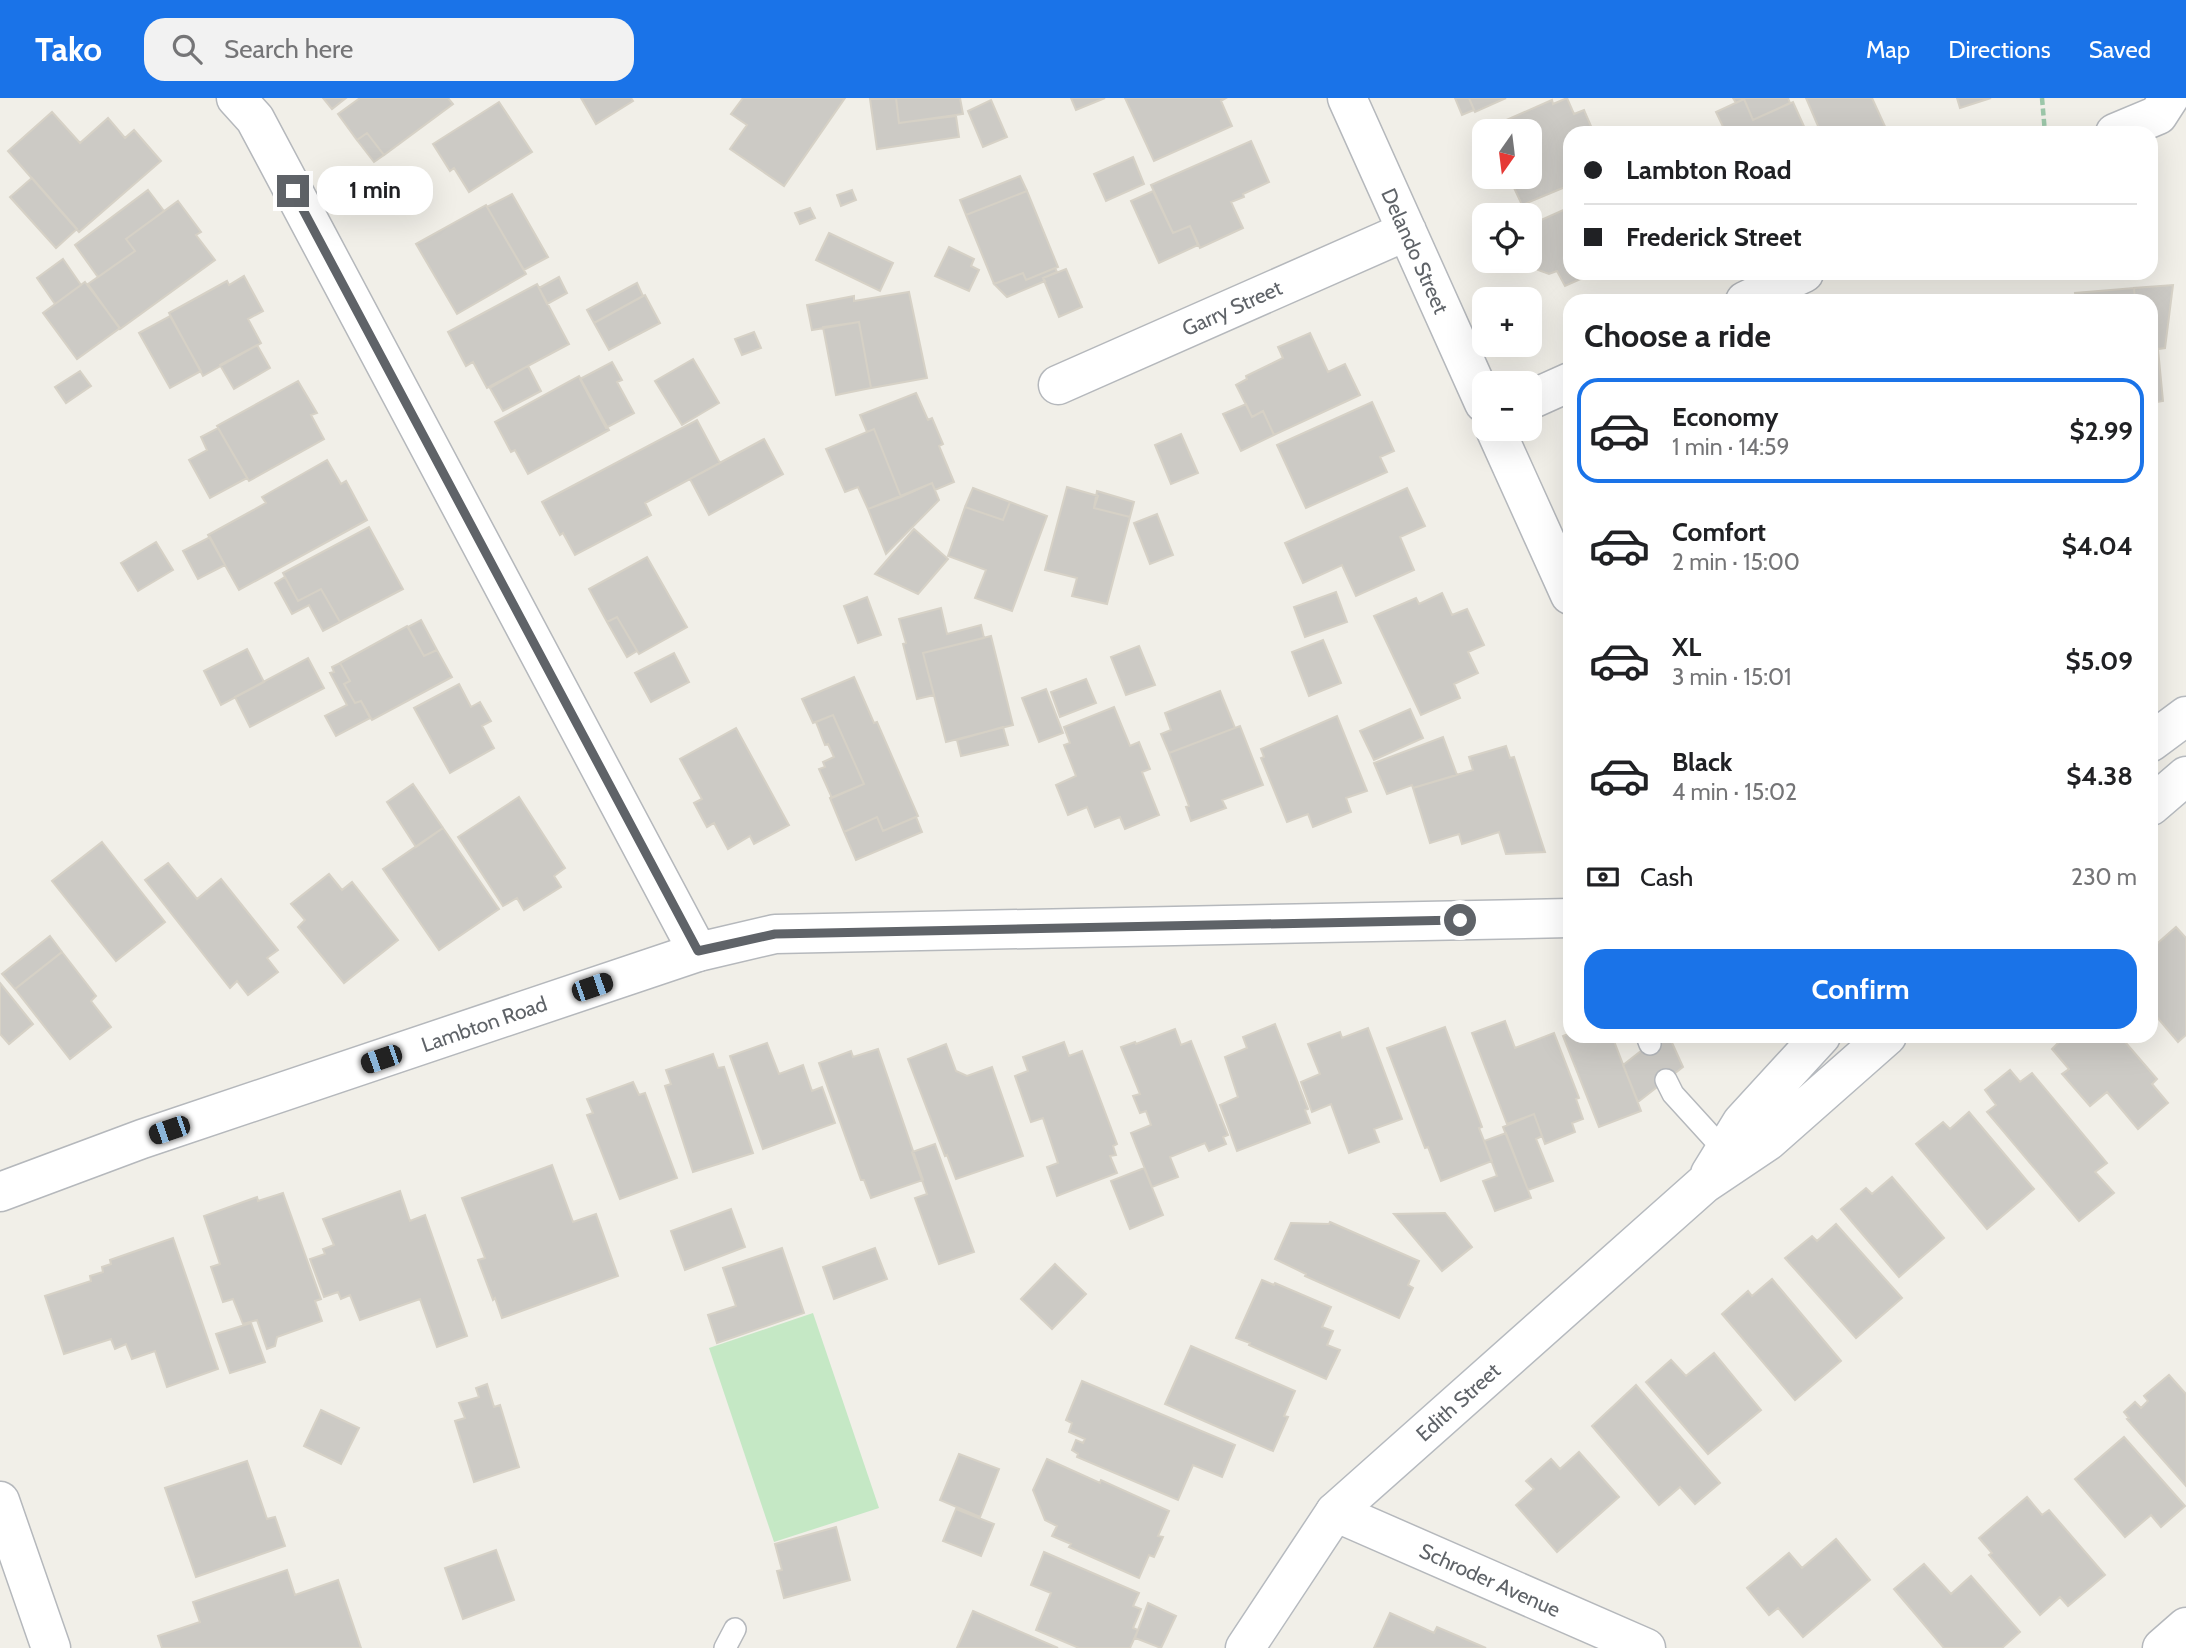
<!DOCTYPE html>
<meta charset="utf-8">
<style>
:root{--surface:#fff;--page:#f2f2f2;--text:#202124;--muted:#757577;--line:#e0e0e0;--accent:#1a73e8}
body{margin:0;font-family:Cabin,sans-serif;background:var(--page);color:var(--text);height:100vh;display:flex;flex-direction:column;font-size:26px;white-space:nowrap}
*{box-sizing:border-box;margin:0}
p{font-size:23px;color:var(--muted)}
.icon{flex:none;width:38px;height:38px;fill:none;stroke:currentColor;stroke-width:2;stroke-linecap:round;stroke-linejoin:round}
.map{position:relative;flex:1;overflow:hidden}
.panel{position:absolute;left:1563px;top:196px;width:595px;height:749px;display:flex;flex-direction:column;background:var(--surface);border-radius:21px;box-shadow:0 7px 28px #0002}
.panel>*{flex:none}
.guide{position:absolute;left:1563px;top:28px;width:595px;height:154px;border-radius:21px;box-shadow:0 7px 28px #0002;display:grid;align-content:center;height:154px;padding:0 21px;background:var(--surface)}
.needle{width:46px;rotate:194deg}
.controls{position:absolute;left:1472px;top:21px;display:grid;gap:14px}
.controls a{display:grid;place-items:center;width:70px;height:70px;border-radius:14px;background:var(--surface);box-shadow:0 7px 28px #0002;font-size:35px}
.end{position:absolute;width:32px;height:32px;margin:-16px;border:9px solid #5f6368;background:#fff;box-shadow:0 0 0 4px #fff}
.from{border-radius:50%}
.bubble{position:absolute;height:49px;border-radius:21px;background:var(--surface);box-shadow:0 7px 28px #0002;font-size:23px;font-weight:800;line-height:49px;text-align:center}
.car{position:absolute;width:21px;height:42px;margin:-21px -10px;border-radius:9px;box-shadow:0 0 5px 2px #0007;background:linear-gradient(#222 24%,#8ab4d8 0 40%,#222 0 76%,#8ab4d8 0 86%,#222 0)}
.guide b{display:flex;align-items:center;gap:24px;height:66px;font-size:26px}
.guide b+b{border-top:2px solid var(--line)}
.guide i{width:18px;height:18px;background:var(--text)}
ul{padding:0;list-style:none}
li{display:flex;align-items:center;gap:21px;height:105px;margin:0 14px 10px;padding:0 7px;border:4px solid transparent;border-radius:21px}
li div{flex:1}
li b{display:block;font-size:26px}
li em{font-style:normal;font-weight:800}
li.on{border-color:var(--accent)}
li>.icon{width:63px;height:63px;stroke-width:1.5}
h2{padding:0 21px;font-size:32px;line-height:84px}
.pay{display:flex;align-items:center;gap:18px;height:77px;padding:0 21px;font-size:26px}
.pay p{margin-inline-start:auto}
.primary-button{display:flex;gap:14px;margin-top:auto;padding:14px 21px}
.primary-button a{flex:1;height:80px;border-radius:21px;background:var(--accent);color:#fff;font-size:28px;font-weight:800;line-height:80px;text-align:center}
header{display:flex;align-items:center;gap:42px;box-sizing:border-box;height:98px;padding:0 35px;background:var(--accent);color:#fff}
header strong{font-size:33px}
nav{display:flex;gap:38px;margin-inline-start:auto;font-size:24px}
.search{width:490px;height:63px;background:var(--page);display:flex;align-items:center;gap:18px;box-sizing:border-box;padding:0 24px;border-radius:21px;color:var(--muted);font-size:26px}
.map>svg:first-child{display:block}
.green{fill:#c5e8c5}
.building{fill:#cccac5;stroke:#d6d1c6;stroke-width:2}
.lines{fill:none;stroke-linecap:round;stroke-linejoin:round}
.service-casing{stroke:#b5b8bc;stroke-width:24}
.minor-casing{stroke:#b5b8bc;stroke-width:41}
.tertiary-casing{stroke:#b5b8bc;stroke-width:41}
.secondary-casing{stroke:#b6babf;stroke-width:41}
.path{stroke:#9cc7a9;stroke-width:4.5;stroke-dasharray:7 3.5;stroke-linecap:butt}
.service{stroke:#fff;stroke-width:21}
.minor{stroke:#fff;stroke-width:38}
.tertiary{stroke:#fff;stroke-width:38}
.secondary{stroke:#fff;stroke-width:38}
.route{stroke:#5f6368;stroke-width:9}
.labels{text-anchor:middle;dominant-baseline:central;stroke-width:6;stroke-linejoin:round;paint-order:stroke}
.street-label{font-size:21px;fill:#5f6368;stroke:#fff}
</style>
<header>
<strong>Tako</strong>
<div class="search"><svg class="icon" aria-label="search" viewBox="0 0 24 24"><circle cx="10" cy="10" r="6"/><path d="M15 15l6 6"/></svg>Search here</div>
<nav><a>Map</a><a>Directions</a><a>Saved</a></nav>
</header>
<div class="map">
<svg width="2186" height="1550" viewBox="0 0 2186 1550">
<rect width="100%" height="100%" fill="#f1efe8"/>
<path class="green" d="M813,1215l66,195 -105,34 -65,-194z"/>
<path class="building" d="M323,0h23l-14,11z
M360,0h88l5,6 -69,51 -17,-22 -10,7 -19,-26z
M581,0h50l2,3 -37,23z
M743,0h102l-61,88 -54,-37 17,-24 -16,-11z
M896,0h64l3,16 -64,9z
M896,0l3,25 57,-7 3,21 -82,12 -7,-50z
M1071,0h34l-29,12z
M1125,0h101l-5,3 11,25 -78,35z
M1455,0h14l5,12 -12,5z
M1469,0h37l-31,14z
M1567,0l7,16 10,-4 10,23h-24v52l-48,20 -13,-28h21v-46h-46v12l-5,-11 73,-32 1,4z
M1733,0h55l2,5 -37,17 -9,-21 -8,4z
M1806,0h66l16,35h-67z
M1957,0h34l-31,10z
M1744,1l9,21 40,-18 14,31h-81l-10,-21z
M991,2l16,37 -24,10 -15,-36z
M499,4l33,50 -63,40 -15,-24 -4,3 -17,-27z
M52,14l28,31 28,-25 17,20 9,-8 27,31 -82,71 -71,-81z
M367,35l17,22 -10,7 -17,-22z
M1251,43l18,41 -26,12 1,3 -13,5 12,26 -43,20 -10,-22 -17,7 -22,-48z
M1133,59l11,27 -38,17 -12,-27z
M1020,78l7,15 -61,24 -6,-15z
M32,80l45,51 -21,19 -46,-51z
M148,92l16,21 -38,28 9,12 -37,26 -23,-32z
M852,92l4,10 -15,6 -4,-11z
M1027,93l31,76 -32,13 -3,-7 -29,11 -28,-69z
M1153,93l20,42 17,-7 8,19 -39,18 -28,-62z
M512,96l36,63 -24,13 -37,-63z
M178,103l23,31 -5,3 19,25 -95,69 -32,-45 47,-33 -9,-12z
M486,107l40,69 -69,40 -41,-70z
M1570,109v66h24l-29,13 -8,-15 -8,3 -11,-4 -8,-19v-26z
M810,110l5,10 -15,6 -5,-11z
M829,135l64,30 -13,28 -64,-31z
M949,149l25,12 -3,7 8,4 -10,21 -34,-15z
M63,161l18,26 -26,19 -18,-26z
M1055,170l2,4 -14,6 2,3 -38,16 -13,-13 29,-11 3,7z
M1066,171l16,38 -23,10 -16,-39z
M244,178l19,35 -15,8 13,24 -58,33 -34,-63 58,-32 2,4z
M559,179l8,16 -20,11 -8,-16z
M85,184l35,46 -43,31 -34,-46z
M637,185l6,13 -49,27 -7,-13z
M537,186l32,60 -82,44 -14,-26 -7,4 -18,-34z
M2173,187l-8,63 -14,2v-49h-16l-1,-13z
M2134,190l1,13h-59l-1,-8z
M909,194l18,86 -56,10 -12,-66 -47,8 -5,-25 47,-9v5z
M645,197l15,28 -51,27 -15,-27z
M170,218l31,55 -31,17 -31,-55z
M859,224l12,66 -35,7 -13,-68z
M754,234l7,16 -19,7 -7,-16z
M1310,235l18,39 17,-8 15,31 -86,40 -11,-24 -11,6 -16,-32 11,-6 -1,-3 37,-18 -5,-11z
M257,247l13,23 -36,21 -14,-24z
M2158,251l5,52 -12,2v-53z
M693,261l26,44 -37,22 -27,-44z
M612,264l10,18 -5,2 17,31 -28,15 -26,-49z
M528,268l13,25 -38,20 -13,-23z
M80,273l11,15 -25,17 -11,-16z
M579,278l30,54 -81,44 -13,-24 -4,2 -16,-30z
M298,283l19,32 -6,2 13,24 -75,42 -32,-55z
M916,295l12,27 4,-2 11,26 -4,2 15,36 -19,8 -3,-7 -31,14 -27,-68 -7,3 -7,-17z
M1372,304l22,49 -14,6 7,15 -81,36 -29,-63z
M1246,306l6,13 11,-6 11,24 -33,16 -18,-37z
M697,322l23,43 -75,40 6,12 -76,40 -12,-22 -3,2 -18,-33z
M218,330l29,50 -37,20 -21,-38 18,-10 -6,-13z
M874,331l27,68 -33,12 -10,-22 -13,5 -19,-43z
M1181,336l17,39 -27,11 -16,-39z
M764,341l19,35 -74,41 -19,-36z
M327,362l14,24 5,-3 21,39 -128,70 -31,-55 58,-32 -4,-6z
M932,385l7,17 -53,54 -18,-45z
M1067,389l31,9 -4,12 36,9 -23,87 -35,-8 5,-18 -32,-8z
M973,390l37,14 -7,18 -38,-13z
M1407,390l18,38 -25,11 14,33 -58,26 -14,-31 -39,18 -18,-40z
M1097,393l37,11 -4,15 -36,-9z
M1010,404l37,14 -35,95 -37,-13 11,-28 -38,-14 17,-49 38,13z
M1157,416l16,41 -23,9 -16,-41z
M369,429l34,62 -63,33 -19,-33 -23,12 -15,-28z
M914,431l34,30 -30,35 -43,-20z
M210,439l15,28 -27,14 -15,-28z
M156,444l17,28 -35,21 -17,-28z
M647,459l40,70 -48,27 -22,-37 -10,5 -18,-33z
M285,479l13,24 23,-12 19,33 -17,9 -14,-26 -17,9 -17,-31z
M1336,494l11,30 -42,15 -11,-30z
M1442,495l10,22 15,-6 17,36 -16,7 10,21 -24,11 6,14 -39,17 -47,-99 42,-18 3,6z
M867,499l14,38 -23,8 -14,-37z
M941,510l6,26 34,-9 3,13 -61,15 11,42 -17,4 -14,-55 3,-1 -7,-24z
M617,519l20,34 -10,6 -20,-35z
M421,522l16,30 -13,6 -16,-29z
M407,528l17,30 13,-6 15,27 -80,43 -11,-19 -6,2 -11,-19 6,-3 -10,-18z
M991,538l22,89 -67,17 -23,-89z
M1323,542l18,43 -32,13 -17,-44z
M1139,548l16,39 -29,10 -15,-38z
M247,551l17,33 -43,23 -17,-34z
M674,555l15,29 -38,20 -16,-29z
M308,560l16,30 -74,39 -15,-30z
M340,565l10,18 -6,3 11,19 6,-2 9,17 -34,18 -11,-20 22,-11 -17,-32 4,-1 -2,-5z
M854,579l20,46 3,-1 41,94 -35,15 -6,-14 -33,15 -14,-34 34,-14 -31,-69 -20,8 -11,-24z
M1086,581l10,24 -36,14 -9,-25z
M459,586l12,23 9,-5 11,19 -9,5 12,22 -44,25 -36,-65z
M1046,591l17,44 -24,9 -17,-44z
M1220,593l15,37 -66,25 -8,-19 10,-4 -6,-17z
M1114,609l16,39 9,-4 11,27 -8,3 17,43 -34,14 -5,-12 -25,10 -8,-20 -19,8 -12,-30 20,-9 -12,-31 6,-2 -6,-16z
M1410,611l13,29 -49,22 -14,-29z
M833,617l31,69 -32,14 -13,-29 6,-2 -2,-5 11,-5 -6,-13 -3,1 -9,-23z
M1337,618l30,75 -21,7 5,14 -38,15 -5,-13 -21,8 -26,-64 3,-1 -3,-8z
M1240,628l23,59 -41,15 4,8 -35,13 -5,-14 3,-1 -20,-53z
M1003,629l5,18 -47,11 -4,-16z
M736,630l53,97 -35,19 -4,-8 -22,13 -14,-26 -7,4 -13,-24 8,-4 -22,-40z
M1443,639l14,38 -44,13 -1,-3 -25,9 -13,-31z
M1506,648l4,12 4,-1 31,95 -39,2 -7,-22 -37,12 -3,-10 -29,9 -17,-55 60,-18 -4,-13z
M413,686l30,44 -27,19 -29,-45z
M519,699l46,71 -11,8 7,11 -37,23 -7,-12 -14,8 -45,-69z
M877,719l6,14 33,-14 6,15 -66,28 -12,-28z
M443,730l56,81 -60,41 -56,-81z
M102,744l63,80 -49,39 -64,-80z
M168,765l29,36 24,-20 57,71 -11,8 11,14 -30,23 -11,-14 -7,7 -85,-108z
M329,776l13,16 10,-8 46,58 -54,43 -46,-56 7,-7 -14,-16z
M2176,829l10,11v97l-8,7 -27,-32v-48l2,-2 -2,-11z
M50,838l12,16 -47,37 -13,-15z
M62,854l34,44 -5,5 20,26 -41,32 -55,-70z
M0,885l33,41 -24,20 -9,-10z
M1505,923l10,27 39,-15 25,65 -3,1 7,20 -11,4 3,9 -30,12 -11,-30 -27,10 -35,-91z
M1275,926l33,85 -3,1 5,13 -73,28 -17,-46 18,-8 -13,-40 22,-9 -4,-11z
M1445,929l37,100 -3,1 13,33 -51,20 -13,-34 -3,1 -38,-100z
M1368,930l34,91 -28,10 5,13 -30,11 -18,-49 -19,8 -11,-30 19,-8 -12,-30 32,-12 2,6z
M1175,931l6,16 10,-4 37,94 -5,2 3,7 -17,7 -4,-8 -35,14 8,20 -26,10 -21,-54 20,-8 -5,-14 -6,2 -7,-17 7,-2 -19,-47 14,-5 1,2z
M1570,935v3h42l29,75 -42,16 -36,-91z
M1660,938h9l14,31 -45,35 -15,-37z
M2055,938h65l37,43 -5,5 16,19 -30,26 -31,-37 -17,14 -28,-32 7,-5 -17,-20 8,-8z
M1064,944l5,14 13,-5 35,93 -4,2 3,9 -6,1 7,17 -60,23 -10,-29 11,-4 -15,-45 -12,4 -16,-46 13,-5 -5,-14z
M767,945l12,31 24,-9 9,26 10,-4 13,36 -72,26 -33,-93z
M946,946l10,27 11,5 25,-9 31,89 -67,23 -9,-24 -2,1 -37,-97z
M878,951l45,131 -52,18 -7,-18h-3l-42,-117 32,-12 2,6z
M713,956l5,14 6,-1 29,86 -60,19 -28,-86 6,-2 -5,-14z
M2010,972l10,12 12,-9 75,90 -12,9 19,21 -35,28 -92,-109 9,-7 -11,-15z
M633,984l6,13 6,-2 32,85 -57,21 -33,-84 6,-2 -6,-14z
M1969,1014l65,77 -47,40 -71,-85 27,-22 7,7z
M1534,1016l8,22 -6,3 17,42 -25,9 -25,-63z
M1506,1035l25,65 -36,13 -12,-30 14,-5 -13,-35z
M935,1046l39,108 -35,12 -24,-66 12,-4 -15,-42z
M552,1067l21,57 23,-8 22,62 -116,42 -7,-20 -2,2 -15,-40 7,-2 -23,-60z
M1144,1070l19,47 -33,14 -19,-48z
M1892,1079l52,61 -45,39 -58,-68 25,-21 6,6z
M400,1093l10,30 15,-6 42,121 -30,11 -17,-48 -60,21 -10,-25 -9,4 -3,-7 -14,5 -14,-38 15,-5 -2,-5 11,-4 -11,-26z
M283,1095l38,106 -6,2 7,20 -45,16 -2,9 -8,3 -10,-29 -14,4 -10,-25 -10,3 -12,-35 9,-3 -16,-48 53,-19 1,4z
M731,1111l14,38 -60,23 -14,-39z
M1445,1115l27,34 -30,24 -48,-57z
M1330,1124l89,39 -11,24 5,3 -14,30 -94,-42 1,-2 -31,-15 16,-36 38,1z
M1836,1126l66,74 -46,40 -71,-80 27,-22 5,5z
M173,1140l45,131 -51,18 -12,-36 -23,8 -6,-15 -11,5 -4,-10 -47,15 -19,-58 46,-15 -1,-5 13,-4 -1,-5 9,-3 -1,-4z
M782,1150l22,65 -87,30 -9,-28 28,-9 -13,-38z
M875,1150l12,31 -53,20 -11,-32z
M1055,1166l31,30 -34,35 -31,-30z
M1772,1181l69,82 -46,39 -73,-86 26,-23 4,5z
M1262,1182l12,5 1,-2 56,24 -9,20 11,4 -6,14 13,5 -14,29 -77,-34 1,-2 -14,-5z
M251,1225l14,39 -35,11 -14,-39z
M1191,1248l104,45 -11,25 4,1 -15,34 -108,-47z
M1714,1255l47,57 -53,44 -62,-72 25,-22 15,16z
M2169,1277l17,19v92l-59,-67 2,-1 -5,-6 11,-10 6,6 7,-7 -4,-5z
M1082,1283l153,64 -13,32 -29,-12 -15,35 -101,-43 1,-3 -6,-4 4,-10 7,3 2,-4 -16,-7 3,-9 -6,-3z
M487,1286l7,23 6,-2 19,62 -45,15 -19,-61 10,-3 -6,-15 20,-6 -3,-9z
M1636,1287l84,98 -25,21 -15,-17 -21,18 -67,-79z
M321,1312l38,18 -18,36 -37,-18z
M2124,1339l61,69 -24,21 -10,-12 -26,22 -50,-58z
M1579,1354l40,45 -62,55 -41,-47 18,-16 -8,-8 25,-22 9,10z
M959,1356l40,15 -19,48 -40,-17z
M1047,1361l53,24 1,-3 68,31 -11,25 5,1 -9,20 -5,-2 -10,23 -70,-31 2,-3 -19,-8 5,-10 -12,-6 -12,-30z
M247,1363l20,58 8,-2 10,29 -89,31 -31,-89z
M2027,1399l15,18 7,-5 56,65 -37,31 -8,-9 -20,18 -51,-60 3,-2 -13,-15z
M956,1411l38,15 -13,32 -38,-15z
M836,1429l14,53 -66,18 -7,-27 5,-1 -7,-26z
M1836,1441l34,41 -67,57 -25,-29 -9,7 -22,-27 42,-35 13,15z
M496,1452l18,50 -51,19 -18,-51z
M1044,1454l95,41 -6,13 8,3 -8,19 5,2 -8,18h-51l-43,-18 15,-37 -20,-8z
M1924,1466l27,30 20,-18 49,56 -18,16h-58l-50,-59z
M287,1472l8,25 43,-15 23,68h-199l-4,-12 42,-14 -7,-20z
M1148,1505l28,13 -15,32 -26,-10z
M973,1513l85,37h-101z
M1390,1515l44,20 3,-6 49,21h-112z"/>
<g class="lines">
<defs>
<path id="service" d="M1647,938l3,8
M1666,982l7,14 51,56
M725,1550l10,-19"/>
<path id="minor" d="M236,0l19,21 443,833
M1347,0l137,305
M2115,35l43,-18 11,-17
M1745,203l59,-28
M1058,287l349,-154
M1530,302l40,-18
M1495,331l75,166
M0,1403l51,147
M1335,1414l311,136
M2162,1550l24,-21"/>
<path id="tertiary" d="M0,1094l142,-53 556,-187 77,-18 795,-16"/>
<path id="secondary" d="M2151,644l35,-26
M2151,708l35,-30
M1710,1076l32,-52 79,-86
M1245,1550l90,-136 369,-328 64,-43 119,-105"/>
</defs>
<use href="#service" class="service-casing"/>
<use href="#minor" class="minor-casing"/>
<use href="#tertiary" class="tertiary-casing"/>
<use href="#secondary" class="secondary-casing"/>
<path class="path" d="M2042,0l3,35"/>
<use href="#service" class="service"/>
<use href="#minor" class="minor"/>
<use href="#tertiary" class="tertiary"/>
<use href="#secondary" class="secondary"/>
</g>
<g class="lines">
<path class="route" d="M293,93l405,760 77,-17 685,-14"/>
</g>
<g class="labels">
<g class="street-label">
<text transform="translate(1415 153) rotate(66)">Delando Street</text>
<text transform="translate(1232 210) rotate(-24)">Garry Street</text>
<text transform="translate(484 926) rotate(-19)">Lambton Road</text>
<text transform="translate(1458 1304) rotate(-42)">Edith Street</text>
<text transform="translate(1490 1482) rotate(24)">Schroder Avenue</text>
</g>
</g>
</svg>
<div class="controls">
<a><svg class="needle" viewBox="-14 -14 28 28"><path d="M0-13l5 13h-10z" fill="#e53935"/><path d="M0 13l5-13h-10z" fill="#757577"/></svg></a>
<a><svg class="icon" aria-label="locate" viewBox="0 0 24 24"><circle cx="12" cy="12" r="6"/><path d="M12 2v4M12 18v4M2 12h4M18 12h4"/></svg></a>
<a>+</a>
<a>−</a>
</div>
<i class="end from" style="left:1460px;top:822px"></i>
<i class="end" style="left:293px;top:93px"></i>
<div class="bubble" style="left:317px;top:68px;width:116px">1 min</div>
<i class="car" style="left:592px;top:889px;rotate:71deg"></i>
<i class="car" style="left:381px;top:961px;rotate:251deg"></i>
<i class="car" style="left:169px;top:1032px;rotate:251deg"></i>
<div class="guide">
<b><i class="from"></i>Lambton Road</b>
<b><i></i>Frederick Street</b>
</div>
<section class="panel">
<h2>Choose a ride</h2>
<ul>
<li class="on"><svg class="icon" aria-label="car" viewBox="0 0 24 24"><path d="M5 17H2v-5l4-1 3-4h7l3 4 3 1v5h-3M9 17h6M6 11h13"/><circle cx="7" cy="17" r="2"/><circle cx="17" cy="17" r="2"/></svg><div><b>Economy</b><p>1 min · 14:59</p></div><em>$2.99</em></li>
<li><svg class="icon" aria-label="car" viewBox="0 0 24 24"><path d="M5 17H2v-5l4-1 3-4h7l3 4 3 1v5h-3M9 17h6M6 11h13"/><circle cx="7" cy="17" r="2"/><circle cx="17" cy="17" r="2"/></svg><div><b>Comfort</b><p>2 min · 15:00</p></div><em>$4.04</em></li>
<li><svg class="icon" aria-label="car" viewBox="0 0 24 24"><path d="M5 17H2v-5l4-1 3-4h7l3 4 3 1v5h-3M9 17h6M6 11h13"/><circle cx="7" cy="17" r="2"/><circle cx="17" cy="17" r="2"/></svg><div><b>XL</b><p>3 min · 15:01</p></div><em>$5.09</em></li>
<li><svg class="icon" aria-label="car" viewBox="0 0 24 24"><path d="M5 17H2v-5l4-1 3-4h7l3 4 3 1v5h-3M9 17h6M6 11h13"/><circle cx="7" cy="17" r="2"/><circle cx="17" cy="17" r="2"/></svg><div><b>Black</b><p>4 min · 15:02</p></div><em>$4.38</em></li>
</ul>
<div class="pay"><svg class="icon" aria-label="cash" viewBox="0 0 24 24"><path d="M3 7h18v10H3z"/><circle cx="12" cy="12" r="2"/></svg>Cash<p>230 m</p></div>
<div class="primary-button"><a>Confirm</a></div>
</section>
</div>
